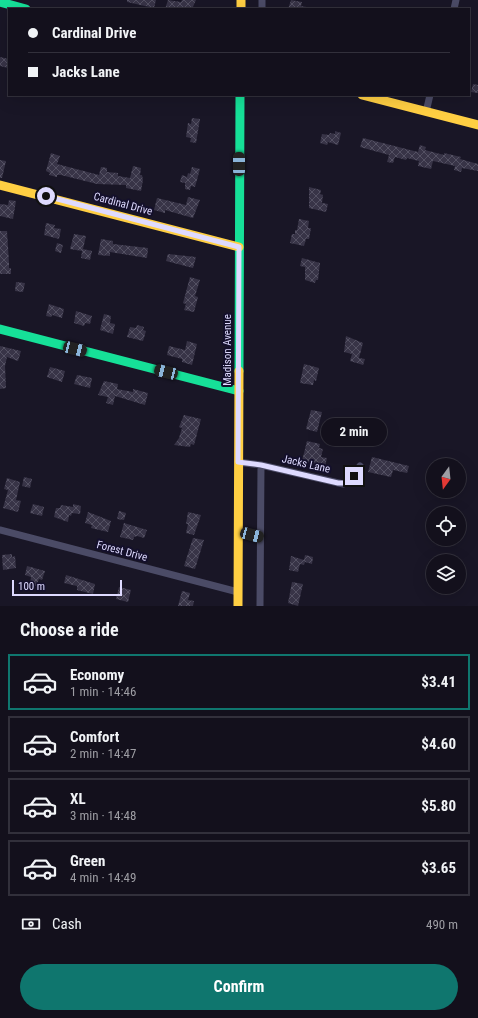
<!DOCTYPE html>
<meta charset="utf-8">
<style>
:root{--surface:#13101c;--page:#1c1925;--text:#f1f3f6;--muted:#9d9da3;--line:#32303b;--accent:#0f766e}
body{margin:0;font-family:"Roboto Condensed",sans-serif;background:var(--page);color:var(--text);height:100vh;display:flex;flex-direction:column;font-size:15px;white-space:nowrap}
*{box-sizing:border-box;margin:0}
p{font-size:13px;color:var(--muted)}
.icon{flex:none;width:22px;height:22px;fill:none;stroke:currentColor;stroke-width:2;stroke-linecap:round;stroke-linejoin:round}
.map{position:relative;height:606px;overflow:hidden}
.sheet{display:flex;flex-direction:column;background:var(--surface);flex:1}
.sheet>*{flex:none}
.banner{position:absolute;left:8px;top:8px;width:462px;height:88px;border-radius:0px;box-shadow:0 4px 16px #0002,0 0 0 1px var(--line);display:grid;align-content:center;height:88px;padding:0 20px;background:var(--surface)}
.needle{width:26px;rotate:195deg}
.fabs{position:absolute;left:426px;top:458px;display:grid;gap:8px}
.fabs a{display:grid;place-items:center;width:40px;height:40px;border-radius:50%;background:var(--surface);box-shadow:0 4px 16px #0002,0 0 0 1px var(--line);font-size:20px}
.scale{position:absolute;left:12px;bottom:10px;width:110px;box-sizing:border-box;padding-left:4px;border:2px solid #dedaff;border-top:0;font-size:11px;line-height:14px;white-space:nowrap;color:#dedaff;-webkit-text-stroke:3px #14102c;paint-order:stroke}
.end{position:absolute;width:18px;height:18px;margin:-9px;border:5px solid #dedaff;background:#111;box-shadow:0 0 0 2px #111}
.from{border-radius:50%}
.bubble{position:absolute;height:28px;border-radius:14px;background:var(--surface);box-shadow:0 4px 16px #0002,0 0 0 1px var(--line);font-size:13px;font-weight:700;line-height:28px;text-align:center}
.car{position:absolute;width:12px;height:24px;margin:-12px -6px;border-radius:5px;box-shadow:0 0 3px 1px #0007;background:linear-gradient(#222 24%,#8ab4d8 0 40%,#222 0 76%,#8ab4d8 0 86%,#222 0)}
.banner b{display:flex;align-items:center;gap:14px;height:38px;font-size:15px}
.banner b+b{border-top:1px solid var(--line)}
.banner i{width:10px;height:10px;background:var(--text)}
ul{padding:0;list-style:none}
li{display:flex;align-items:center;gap:12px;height:56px;margin:0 8px 6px;padding:0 12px;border:2px solid var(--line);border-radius:0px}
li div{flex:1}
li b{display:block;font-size:15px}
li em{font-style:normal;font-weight:700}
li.on{border-color:var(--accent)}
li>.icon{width:36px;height:36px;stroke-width:1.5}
h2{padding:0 20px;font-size:18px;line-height:48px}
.pay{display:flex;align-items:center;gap:10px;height:44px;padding:0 20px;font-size:15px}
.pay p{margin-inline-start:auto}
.primary-button{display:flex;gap:8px;margin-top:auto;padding:8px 20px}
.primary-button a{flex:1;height:46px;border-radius:24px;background:var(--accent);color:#fff;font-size:16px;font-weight:700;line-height:46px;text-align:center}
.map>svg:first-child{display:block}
.building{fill:url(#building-cross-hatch)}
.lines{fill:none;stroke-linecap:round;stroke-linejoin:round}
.street{stroke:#4b4b66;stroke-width:7}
.fast{stroke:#16e098;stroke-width:9}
.slow{stroke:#ffcf43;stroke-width:9}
.route{stroke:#dedaff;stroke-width:5}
.labels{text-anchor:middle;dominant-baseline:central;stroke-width:4;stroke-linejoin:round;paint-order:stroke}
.street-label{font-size:11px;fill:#dedaff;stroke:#14102c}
</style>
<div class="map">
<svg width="478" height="606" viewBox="0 0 478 606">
<defs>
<pattern id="building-cross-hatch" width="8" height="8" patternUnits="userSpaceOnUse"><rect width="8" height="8" fill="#383447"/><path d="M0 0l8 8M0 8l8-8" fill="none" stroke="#545163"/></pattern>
</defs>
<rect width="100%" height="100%" fill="#191626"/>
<path class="building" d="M127,0h29l-2,8 -27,-6z
M168,0l13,2 1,-2h14l-4,9h-27z
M291,0l11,2 -1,4 5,1v2h-18z
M0,57l9,2 -1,9 -8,-2z
M473,84l5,1v8l-7,-1z
M192,118l8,1 -4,24 -6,-1 1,-4 -5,-1 2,-14 3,1z
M335,131l6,2 -3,12 -10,-3 -1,3 -7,-2 2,-9 7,1 1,-2 5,1z
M363,138l55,14 2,-7 6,2 -1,3 19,5v-2l17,4 -1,2 18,5v7l-16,-3 -1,4 -7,-2 1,-4 -22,-5 -2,8 -13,-3 1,-5 -12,-3 -1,2 -11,-3 -2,6 -6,-1 2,-7 -29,-8z
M51,153l9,3 -3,8 42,11 2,-8 6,1v4l11,1v3l12,2 3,-12 8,2 -1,7h2l1,5 -2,11 -15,-3v-3l-29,-1 -36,-9h-4v2l-8,-2 1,-2 -4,-2z
M0,160l6,1 -4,17h-2z
M192,167l8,2 -5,18 -4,-1 -1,4 -5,-1v-6l-5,-1 2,-7 5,2 1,-4 2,1z
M309,187l12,3 -1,4 3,1 -1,8 6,1 -2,8 -17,-4z
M188,197l12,3 -7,18 -28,-8v3l-11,-3 3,-12 29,7z
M9,200l7,1 -3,18 -13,-3v-12l8,1z
M299,219l10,2 -1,7h3l-2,11h-3l-2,7 -14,-3 2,-9h3v-4h2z
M46,223l9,2 -1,3 7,1 -2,10 -15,-4z
M0,231h7l2,32v5h2v6h-11z
M74,234l12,2 -3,13 9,2 -2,9 -9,-2 1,-7 -12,-2z
M101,239l12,2v3l35,4 -1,10 -37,-6v4l-12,-1z
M57,243l6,2 -2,8 -6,-2z
M168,254l28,3 -3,11 -27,-7z
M302,258l18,5 -2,17h-2l-1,3 -10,-3v-13l-5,-1z
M190,277l10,3 -5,16 3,1 -4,15 -10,-2 2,-6 -3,-1z
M16,282l9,1 -2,9 -8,-1z
M49,304l15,5 -2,9 -10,-3 -1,2 -5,-1z
M76,311l16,5 -2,8 -5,-1 -1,3 -10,-3z
M104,314l7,2 -1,7 5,1 -2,10 -13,-4z
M137,325l7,2 -1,3 3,1 -3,10 -16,-4 3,-10 6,1z
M346,336l17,7 -4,15 6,1 -2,6 -13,-4 2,-7 -8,-2z
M187,341l10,3 -5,21 -10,-3v-3l-15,-4 2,-9 16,4z
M0,346l21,5 -3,10 -11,-4 -2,9 1,22 -6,1z
M304,364l15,4 -3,13 -2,-1 -1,5 -13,-2z
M50,367l15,4 -3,11 -15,-5z
M77,375l15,3 -2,10 -16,-4z
M104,381l14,3 -1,5 16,3v-3l15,4 -3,12 -30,-9 -2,9 -7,-2 2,-6 -10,-2z
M311,410l11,2 -5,20 -11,-3z
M184,415l17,4 -7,26 -3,-1 -1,3 -16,-2 5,-7 3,-10 -3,-1z
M307,441l13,3 -1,4 4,1 -2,8 6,1 -2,9 -23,-6z
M372,457l37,9 -2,7 -14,-3 -2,7 -23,-5z
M24,477l8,2 -2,9 -8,-2z
M7,478l13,4 -4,18 5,1 -3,11 -15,-4 5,-18 -4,-1z
M33,504l11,3 -2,9 -12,-3z
M73,504l8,2 -1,8 -8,-1 -1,3 -2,-1 -1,7 -14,-5 2,-9h4l1,-3 12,2z
M119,511l7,2 -2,7 -7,-1z
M88,512l23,9 -3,11 -17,-4 1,-3 -7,-2z
M188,512l13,3 -7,20 -8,-2 2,-9h-2z
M124,523l23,7 -3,8 -7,-2 -3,1 -1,3 -13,-3z
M193,538l11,2 -9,29 -11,-3z
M12,554v3l3,-1 1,12 -13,2 -1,-15z
M305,555l8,2 -1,7 -7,-2 -1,3 -4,-1 -2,8 -9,-2 2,-14 13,4z
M27,566l18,5 -3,9 -3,-1 -3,7 -6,-2 1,-7 -6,-2z
M66,575l29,9 -2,10 -16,-4v-4l-13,-3z
M292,582l11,2 -5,22 -10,-3z
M119,587l12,3 -3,12 -12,-3z
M182,591l8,2 -2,7 6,1 -1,5h-15z"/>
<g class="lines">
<path class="street" d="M262,9v-9
M454,9l2,-9
M426,112l4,-17
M238,462l23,3 82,19 8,-4 9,-14
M0,530l238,62
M238,532l22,5
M260,606l1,-141"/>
<path class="fast" d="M0,2l26,7
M0,329l239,62
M239,371l1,-276"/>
<path class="slow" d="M241,0v9
M362,95l116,30
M0,185l239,62
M238,606l1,-235"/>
</g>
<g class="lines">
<path class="route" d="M46,196l193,51 -1,215 23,3 77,18h9l7,-7"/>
</g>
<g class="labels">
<g class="street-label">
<text transform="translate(123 204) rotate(15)">Cardinal Drive</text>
<text transform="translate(227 350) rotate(-90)">Madison Avenue</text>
<text transform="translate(306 464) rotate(13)">Jacks Lane</text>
<text transform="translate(122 551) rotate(15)">Forest Drive</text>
</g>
</g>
</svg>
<div class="fabs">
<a><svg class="needle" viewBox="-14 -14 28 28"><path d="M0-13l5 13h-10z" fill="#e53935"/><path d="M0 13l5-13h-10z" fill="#9d9da3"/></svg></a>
<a><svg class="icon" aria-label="locate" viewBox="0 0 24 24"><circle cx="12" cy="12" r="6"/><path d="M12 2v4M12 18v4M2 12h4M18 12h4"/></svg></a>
<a><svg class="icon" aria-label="layers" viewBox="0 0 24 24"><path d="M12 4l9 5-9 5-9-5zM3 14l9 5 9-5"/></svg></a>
</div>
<div class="scale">100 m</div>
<i class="end from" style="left:46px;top:196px"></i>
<i class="end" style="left:354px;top:476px"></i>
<div class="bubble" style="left:321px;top:418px;width:66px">2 min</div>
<i class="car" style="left:239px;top:164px;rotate:0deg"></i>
<i class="car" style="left:75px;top:349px;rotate:104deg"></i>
<i class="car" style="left:166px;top:372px;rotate:284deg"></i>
<i class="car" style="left:252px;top:535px;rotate:105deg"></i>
<div class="banner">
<b><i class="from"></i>Cardinal Drive</b>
<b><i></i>Jacks Lane</b>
</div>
</div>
<section class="sheet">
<h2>Choose a ride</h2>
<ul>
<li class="on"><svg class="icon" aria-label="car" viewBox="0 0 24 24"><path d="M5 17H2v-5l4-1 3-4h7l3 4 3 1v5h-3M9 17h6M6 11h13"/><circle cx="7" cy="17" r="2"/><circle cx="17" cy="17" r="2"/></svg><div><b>Economy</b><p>1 min · 14:46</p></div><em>$3.41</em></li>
<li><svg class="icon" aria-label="car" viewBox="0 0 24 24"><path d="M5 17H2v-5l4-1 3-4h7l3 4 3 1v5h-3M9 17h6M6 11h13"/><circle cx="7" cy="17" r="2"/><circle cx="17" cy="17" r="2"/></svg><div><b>Comfort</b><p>2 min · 14:47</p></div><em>$4.60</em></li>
<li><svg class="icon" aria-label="car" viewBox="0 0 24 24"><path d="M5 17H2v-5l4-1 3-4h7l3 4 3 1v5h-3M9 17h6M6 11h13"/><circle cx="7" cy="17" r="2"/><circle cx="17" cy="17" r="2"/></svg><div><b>XL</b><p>3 min · 14:48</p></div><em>$5.80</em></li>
<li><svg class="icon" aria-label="car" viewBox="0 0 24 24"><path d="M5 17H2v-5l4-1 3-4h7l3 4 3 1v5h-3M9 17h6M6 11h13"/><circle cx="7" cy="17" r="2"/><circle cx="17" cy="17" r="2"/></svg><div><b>Green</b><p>4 min · 14:49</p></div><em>$3.65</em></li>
</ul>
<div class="pay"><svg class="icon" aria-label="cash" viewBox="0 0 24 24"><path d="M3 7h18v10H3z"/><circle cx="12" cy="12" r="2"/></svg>Cash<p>490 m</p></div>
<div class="primary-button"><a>Confirm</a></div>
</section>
